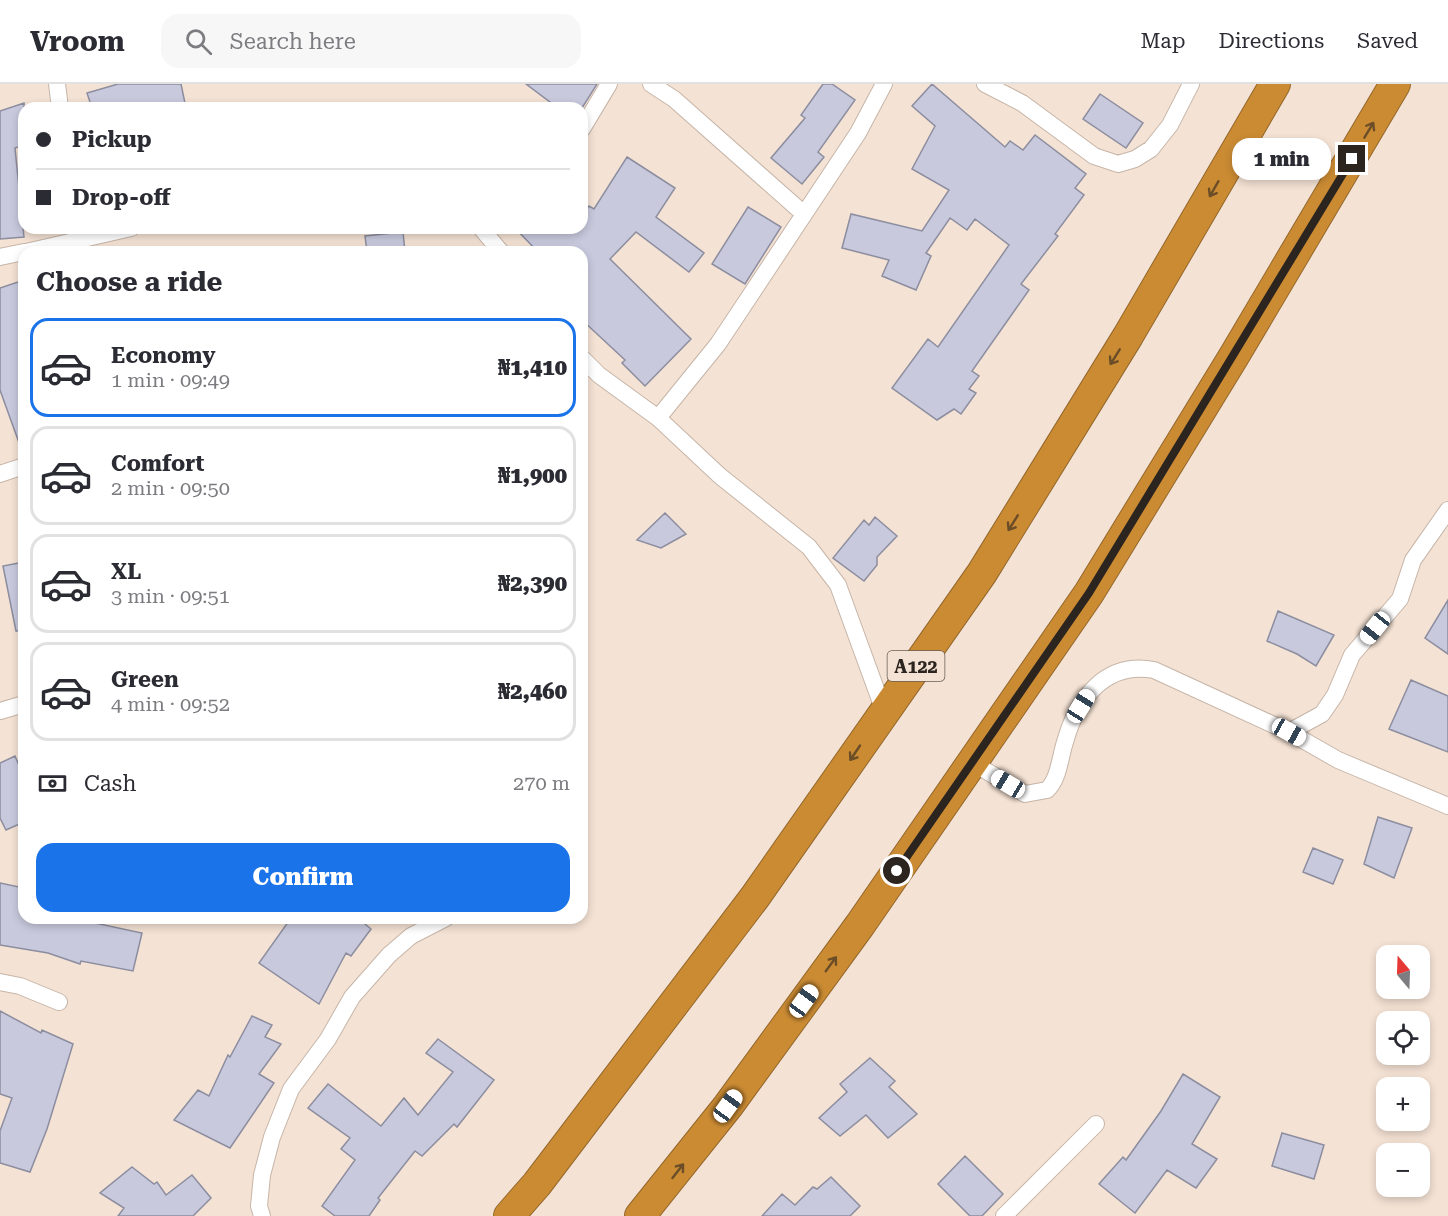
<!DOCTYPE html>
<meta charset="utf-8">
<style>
:root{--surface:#fff;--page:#f7f7f7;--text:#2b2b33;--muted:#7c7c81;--line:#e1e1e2;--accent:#1a73e8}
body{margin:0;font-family:"Roboto Serif",serif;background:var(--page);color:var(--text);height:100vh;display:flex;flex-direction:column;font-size:22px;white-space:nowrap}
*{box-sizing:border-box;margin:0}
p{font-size:20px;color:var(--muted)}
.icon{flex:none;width:33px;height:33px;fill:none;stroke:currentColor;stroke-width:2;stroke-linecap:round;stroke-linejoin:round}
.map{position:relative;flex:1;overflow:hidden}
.side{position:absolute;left:18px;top:162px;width:570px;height:678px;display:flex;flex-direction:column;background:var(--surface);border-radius:18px;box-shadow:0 3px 9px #0003}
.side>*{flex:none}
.top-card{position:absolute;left:18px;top:18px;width:570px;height:132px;border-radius:18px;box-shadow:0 3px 9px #0003;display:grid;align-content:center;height:132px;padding:0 18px;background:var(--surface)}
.needle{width:39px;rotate:341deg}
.buttons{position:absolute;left:1376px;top:861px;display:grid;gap:12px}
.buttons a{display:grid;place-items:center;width:54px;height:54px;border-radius:12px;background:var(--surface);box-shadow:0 3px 9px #0003;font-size:30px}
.end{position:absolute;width:27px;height:27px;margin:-14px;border:8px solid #2b241f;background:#fff;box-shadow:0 0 0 3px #fff}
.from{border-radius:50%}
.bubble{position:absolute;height:42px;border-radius:18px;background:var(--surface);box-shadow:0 3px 9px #0003;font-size:20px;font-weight:800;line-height:42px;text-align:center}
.car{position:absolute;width:18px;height:36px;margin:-18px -9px;border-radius:8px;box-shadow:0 0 4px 2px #0007;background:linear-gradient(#fff 24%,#345 0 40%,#fff 0 76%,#345 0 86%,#fff 0)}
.top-card b{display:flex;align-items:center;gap:21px;height:57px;font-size:22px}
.top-card b+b{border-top:2px solid var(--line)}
.top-card i{width:15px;height:15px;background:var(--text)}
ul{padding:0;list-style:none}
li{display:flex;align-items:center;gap:18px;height:99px;margin:0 12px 9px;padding:0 6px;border:3px solid var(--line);border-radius:18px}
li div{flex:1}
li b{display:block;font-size:22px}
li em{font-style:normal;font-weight:800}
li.selected{border-color:var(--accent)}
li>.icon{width:54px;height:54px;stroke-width:1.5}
h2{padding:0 18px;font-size:27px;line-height:72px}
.pay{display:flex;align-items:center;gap:15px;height:66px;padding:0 18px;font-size:22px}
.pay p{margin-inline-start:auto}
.action{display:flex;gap:12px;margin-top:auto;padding:12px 18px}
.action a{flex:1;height:69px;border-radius:18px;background:var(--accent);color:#fff;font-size:24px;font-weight:800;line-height:69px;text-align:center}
header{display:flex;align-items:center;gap:36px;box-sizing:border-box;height:84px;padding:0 30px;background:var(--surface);border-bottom:2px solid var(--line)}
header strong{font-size:28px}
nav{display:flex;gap:33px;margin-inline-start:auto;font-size:21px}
.search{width:420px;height:54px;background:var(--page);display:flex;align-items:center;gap:15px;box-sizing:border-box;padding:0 21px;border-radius:18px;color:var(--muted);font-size:22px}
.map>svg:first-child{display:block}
.building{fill:#c8c9dd;stroke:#8c8d9f;stroke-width:1.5}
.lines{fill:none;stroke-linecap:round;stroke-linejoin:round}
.street-casing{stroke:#c6b5a8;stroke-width:18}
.highway-casing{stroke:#93672c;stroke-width:32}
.street{stroke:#fff;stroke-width:16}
.highway{stroke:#cb8b33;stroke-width:30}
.oneway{stroke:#6b4d27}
.route{stroke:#2b241f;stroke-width:8}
.labels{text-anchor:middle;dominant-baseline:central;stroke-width:4.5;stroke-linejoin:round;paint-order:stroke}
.shield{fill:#f4e2d4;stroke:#675d55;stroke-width:1.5}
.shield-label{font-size:18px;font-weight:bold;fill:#2b241f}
</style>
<header>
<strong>Vroom</strong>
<div class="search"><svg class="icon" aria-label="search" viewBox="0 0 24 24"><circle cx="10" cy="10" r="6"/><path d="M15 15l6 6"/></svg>Search here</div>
<nav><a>Map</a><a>Directions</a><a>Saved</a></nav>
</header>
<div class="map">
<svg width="1448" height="1132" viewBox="0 0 1448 1132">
<rect width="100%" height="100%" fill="#f4e2d4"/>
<path class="building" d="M118,0h63l5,24h-94l-5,-15z
M526,0h71l-15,24h-24z
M823,0h9l23,16 -37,52 6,5 -22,27 -31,-26 34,-40 -4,-3z
M932,0l73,63 5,-6 13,9 12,-15 51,39 -11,14 9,7 -29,39 3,2 -37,48 8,6 -57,81 7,5 -10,13 7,4 -15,21 -7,-5 -17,11 -45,-32 36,-49 10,8 71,-102 -34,-26 -8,11 -17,-12 -24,35 5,3 -15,34 -34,-14 7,-16 -47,-12 9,-34 71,17 27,-41 -37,-21 23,-43 -23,-20z
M1100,10l43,29 -17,25 -43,-29z
M24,19v42l-9,3 9,89 -24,2v-128z
M627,73l48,31 -19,29 48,36 -15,19 -53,-40 -26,27 81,80 -46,47 -23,-23 3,-3 -43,-40v-68h-44l-23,-24h67v-12l7,-10 5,3z
M748,123l33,20 -36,57 -33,-20z
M403,148l2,20h-38l-2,-16z
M24,196v170l-2,1 -22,-61v-102z
M665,429l21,21 -25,14 -24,-8z
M875,433l22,19 -20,21v8l-13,16 -31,-23 31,-38 5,5z
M24,478v69h-8l-13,-65z
M1448,516v54l-23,-16z
M1278,527l56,24 -18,31 -19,-12 -30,-13z
M1411,596l37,16v56l-59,-23z
M15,672l9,21v45l-18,8 -6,-12v-55z
M1378,733l34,11 -18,50 -30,-14z
M1313,764l30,12 -10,24 -30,-12z
M0,799l24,5v30h67l-1,4 52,11 -9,38 -52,-10 -1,3 -32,-11 -48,-8z
M291,834h67l13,11 -20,27 -5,-3 -27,51 -60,-41z
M0,927l41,22 1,-3 31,14 -26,85 -17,43 -30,-9v-32l12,-33 -12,-4z
M252,932l20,9 -7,12 16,7 -22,30 15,9 -44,65 -56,-28 24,-30 11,6 19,-41 2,2z
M438,955l56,41 -37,47 -3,-3 -32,32 -7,-5 -37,47 2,2 -11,16h-34l-13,-10 33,-46 -14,-11 9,-11 -42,-30 20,-24 53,42 23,-28 14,17 35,-43 -27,-19z
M870,974l25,23 -6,6 28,27 -29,24 -22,-23 -26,21 -21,-18 28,-26 -7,-8z
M1183,990l37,23 -28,47 25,15 -21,29 -29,-18 -32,43 -36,-29 24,-27 3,3 35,-49z
M1282,1049l42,12 -10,34 -42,-13z
M965,1072l38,38 -21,22h-12l-32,-32z
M132,1083l22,17 3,-2 9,13 26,-20 19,23 -18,18h-75l6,-8 -24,-15z
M831,1093l29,29 -10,10h-88l20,-22 13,11 18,-18 4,2z"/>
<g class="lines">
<defs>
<path id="street" d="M57,0l3,24
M651,0l23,15 130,115
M985,0l37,19 72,53 24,8 17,-5 16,-10 19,-24 21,-41
M582,45l27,-45
M481,144l20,24
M26,168l105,-24
M0,173l24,-5
M582,274l17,17 59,43 62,58 89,71 29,38 46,126
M658,334l60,-74 140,-211 26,-49
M0,390l24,-8
M0,627l24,-7
M1289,648l33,-18 13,-19 17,-40 48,-56 13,-39 35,-50
M973,679l52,31 22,-4c12,-11 13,-33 18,-48 12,-43 40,-81 89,-72l135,62 49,28 110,46
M0,898l20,4 39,16
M262,1132l-3,-10 3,-31 10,-38 19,-48 37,-50 24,-42 37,-42 22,-19 35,-18
M1004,1132l92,-92"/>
<path id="highway" d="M509,1132l28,-32 218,-287 227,-324 146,-237 147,-252
M640,1132l88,-110 132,-181 229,-332 145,-237 161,-272"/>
</defs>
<use href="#street" class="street-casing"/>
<use href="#highway" class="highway-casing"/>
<use href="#street" class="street"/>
<use href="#highway" class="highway"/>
</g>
<defs><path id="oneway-shaft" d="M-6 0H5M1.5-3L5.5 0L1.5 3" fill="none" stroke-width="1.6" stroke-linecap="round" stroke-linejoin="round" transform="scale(1.5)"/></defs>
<g class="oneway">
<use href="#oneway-shaft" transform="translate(1369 46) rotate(-59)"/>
<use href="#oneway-shaft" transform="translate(1214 105) rotate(120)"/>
<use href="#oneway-shaft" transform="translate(1115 273) rotate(122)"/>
<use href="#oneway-shaft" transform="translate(1013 439) rotate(122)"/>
<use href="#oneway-shaft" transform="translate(855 669) rotate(124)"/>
<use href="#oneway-shaft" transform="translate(831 880) rotate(-54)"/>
<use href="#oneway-shaft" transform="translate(678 1087) rotate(-52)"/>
</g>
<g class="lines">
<path class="route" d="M897,787l192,-278 263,-434"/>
</g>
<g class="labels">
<rect class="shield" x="887.5" y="567" width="57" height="30" rx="4.5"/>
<g class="shield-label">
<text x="916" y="582">A122</text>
</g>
</g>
</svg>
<div class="buttons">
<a><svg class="needle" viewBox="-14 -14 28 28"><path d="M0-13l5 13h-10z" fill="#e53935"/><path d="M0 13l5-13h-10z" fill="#7c7c81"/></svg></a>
<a><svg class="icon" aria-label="locate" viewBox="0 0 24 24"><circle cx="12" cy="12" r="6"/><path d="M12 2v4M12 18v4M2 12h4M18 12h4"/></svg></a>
<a>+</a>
<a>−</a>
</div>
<i class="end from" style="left:897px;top:787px"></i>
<i class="end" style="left:1352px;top:75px"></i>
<div class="bubble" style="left:1232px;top:54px;width:99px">1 min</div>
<i class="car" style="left:1375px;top:544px;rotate:219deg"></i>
<i class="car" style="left:1081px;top:622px;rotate:32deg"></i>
<i class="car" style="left:1289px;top:648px;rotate:119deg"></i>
<i class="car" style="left:1008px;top:700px;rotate:301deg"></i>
<i class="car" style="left:804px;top:917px;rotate:36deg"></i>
<i class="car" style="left:728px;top:1022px;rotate:36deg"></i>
<div class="top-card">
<b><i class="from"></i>Pickup</b>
<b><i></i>Drop-off</b>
</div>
<section class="side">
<h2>Choose a ride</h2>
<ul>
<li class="selected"><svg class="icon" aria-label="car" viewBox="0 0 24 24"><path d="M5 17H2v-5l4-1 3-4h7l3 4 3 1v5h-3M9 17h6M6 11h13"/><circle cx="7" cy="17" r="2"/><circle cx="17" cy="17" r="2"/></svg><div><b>Economy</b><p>1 min · 09:49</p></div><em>₦1,410</em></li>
<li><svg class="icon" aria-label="car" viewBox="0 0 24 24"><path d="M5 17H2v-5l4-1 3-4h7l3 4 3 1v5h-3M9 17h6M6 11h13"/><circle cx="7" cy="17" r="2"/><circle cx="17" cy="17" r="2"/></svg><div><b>Comfort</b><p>2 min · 09:50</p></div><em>₦1,900</em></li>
<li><svg class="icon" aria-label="car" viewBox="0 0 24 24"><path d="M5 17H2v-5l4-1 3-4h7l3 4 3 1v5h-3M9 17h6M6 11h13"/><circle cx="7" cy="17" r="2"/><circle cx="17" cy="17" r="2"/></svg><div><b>XL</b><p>3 min · 09:51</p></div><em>₦2,390</em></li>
<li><svg class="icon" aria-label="car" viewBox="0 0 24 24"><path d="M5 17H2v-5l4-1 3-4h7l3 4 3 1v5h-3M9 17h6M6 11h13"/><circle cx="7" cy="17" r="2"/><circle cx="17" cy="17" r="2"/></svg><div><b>Green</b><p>4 min · 09:52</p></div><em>₦2,460</em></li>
</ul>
<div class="pay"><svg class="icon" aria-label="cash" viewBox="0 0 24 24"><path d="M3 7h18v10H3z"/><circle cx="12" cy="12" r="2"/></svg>Cash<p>270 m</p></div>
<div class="action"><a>Confirm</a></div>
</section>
</div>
